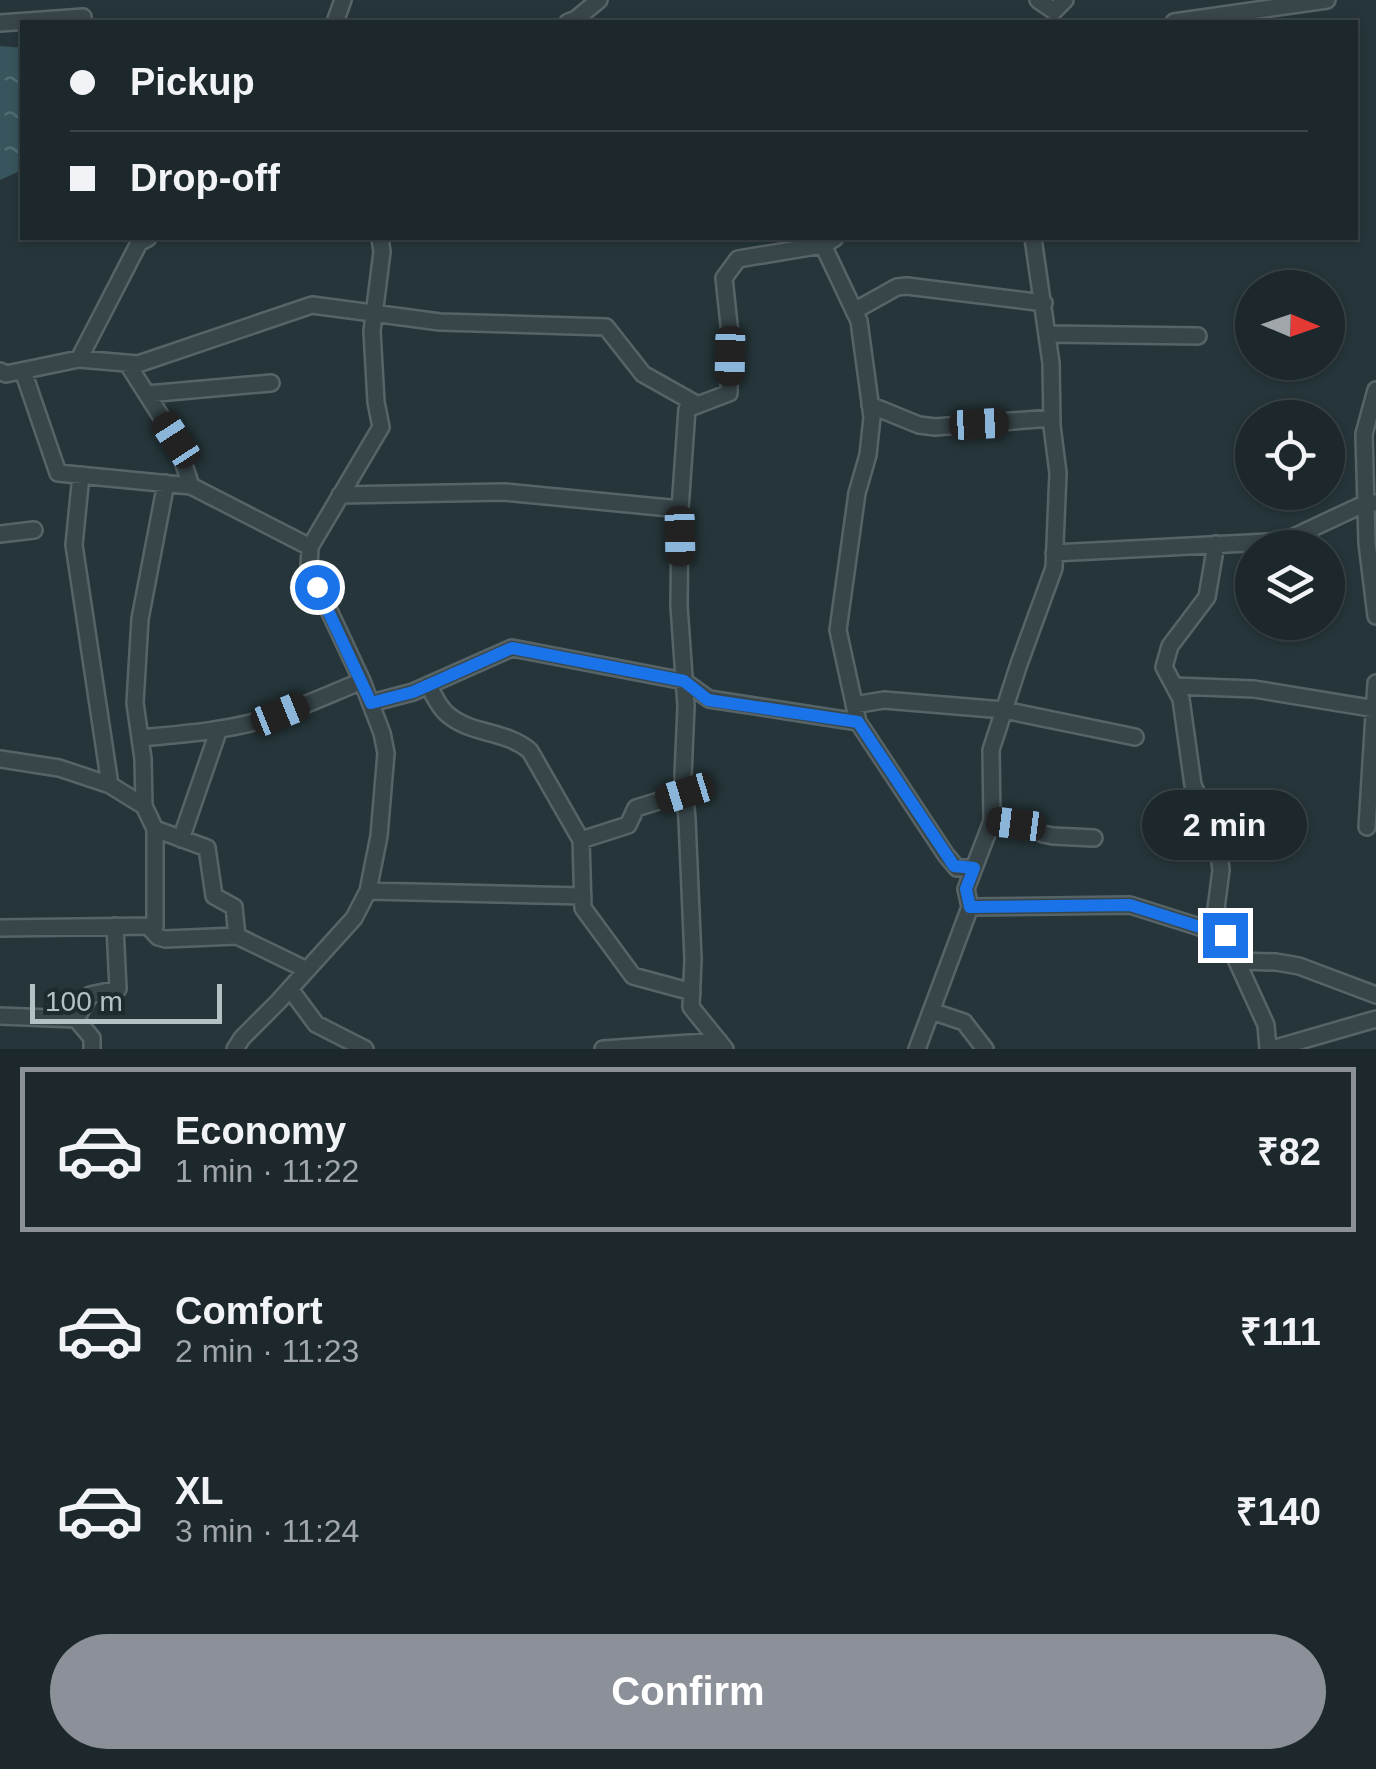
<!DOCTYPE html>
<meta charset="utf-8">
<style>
:root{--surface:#1c282b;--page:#253033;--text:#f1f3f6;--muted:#a0a6a9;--line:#3a4447;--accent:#8c9099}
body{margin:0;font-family:Arial,sans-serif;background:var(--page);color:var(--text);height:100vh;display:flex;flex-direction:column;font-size:38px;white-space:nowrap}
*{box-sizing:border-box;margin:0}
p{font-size:32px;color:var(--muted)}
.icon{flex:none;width:55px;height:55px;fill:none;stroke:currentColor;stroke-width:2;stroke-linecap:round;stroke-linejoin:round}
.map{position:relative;height:1049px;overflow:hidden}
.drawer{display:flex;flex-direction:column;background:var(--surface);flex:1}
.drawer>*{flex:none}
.guide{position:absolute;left:20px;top:20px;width:1338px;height:220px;border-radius:0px;box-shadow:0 2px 8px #0004,0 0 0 2px var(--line);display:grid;align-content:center;height:220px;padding:0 50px;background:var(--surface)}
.needle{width:65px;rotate:92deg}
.buttons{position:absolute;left:1235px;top:270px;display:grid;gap:20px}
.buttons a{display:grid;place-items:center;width:110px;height:110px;border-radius:50%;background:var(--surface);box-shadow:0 2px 8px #0004,0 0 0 2px var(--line);font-size:50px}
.scale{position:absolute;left:30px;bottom:25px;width:192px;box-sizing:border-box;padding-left:10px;border:5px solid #b4c1c5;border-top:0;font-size:28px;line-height:35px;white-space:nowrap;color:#b4c1c5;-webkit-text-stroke:8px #1e2b2e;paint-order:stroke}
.end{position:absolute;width:45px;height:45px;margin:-22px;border:12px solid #1a73e8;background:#fff;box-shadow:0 0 0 5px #fff}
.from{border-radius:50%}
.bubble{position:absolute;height:70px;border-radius:35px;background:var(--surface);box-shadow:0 2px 8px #0004,0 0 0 2px var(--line);font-size:32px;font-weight:800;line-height:70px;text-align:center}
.car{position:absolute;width:30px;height:60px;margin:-30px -15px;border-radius:12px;box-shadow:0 0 8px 2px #0007;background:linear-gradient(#222 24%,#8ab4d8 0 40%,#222 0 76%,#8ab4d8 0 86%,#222 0)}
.guide b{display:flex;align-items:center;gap:35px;height:95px;font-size:38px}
.guide b+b{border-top:2px solid var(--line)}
.guide i{width:25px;height:25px;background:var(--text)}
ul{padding:18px 0 0;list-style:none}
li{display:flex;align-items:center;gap:30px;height:165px;margin:0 20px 15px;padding:0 30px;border:5px solid transparent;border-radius:0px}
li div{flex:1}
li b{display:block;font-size:38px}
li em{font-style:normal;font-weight:800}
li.selected{border-color:var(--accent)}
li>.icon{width:90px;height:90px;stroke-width:1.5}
.cta{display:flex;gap:20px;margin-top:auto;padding:20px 50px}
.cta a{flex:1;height:115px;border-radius:60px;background:var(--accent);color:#fff;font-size:40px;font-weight:800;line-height:115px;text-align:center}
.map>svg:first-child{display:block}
.water{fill:url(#water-ripples)}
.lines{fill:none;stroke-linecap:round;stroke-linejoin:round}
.minor-casing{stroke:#576467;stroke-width:20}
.minor{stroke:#38464a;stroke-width:15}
.route{stroke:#1a73e8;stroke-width:12}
</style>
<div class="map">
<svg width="1376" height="1049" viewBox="0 0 1376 1049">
<defs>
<pattern id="water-ripples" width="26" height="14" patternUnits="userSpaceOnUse" patternTransform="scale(2.5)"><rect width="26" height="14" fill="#38555d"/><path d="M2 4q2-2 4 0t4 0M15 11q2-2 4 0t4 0" fill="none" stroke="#526c73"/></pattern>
</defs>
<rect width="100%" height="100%" fill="#253539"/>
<path class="water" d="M0,46l22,2v122l-22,10z"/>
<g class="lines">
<defs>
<path id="minor" d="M1038,0l16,11 11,-11
M335,22l8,-22
M568,22l8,-3 23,-19
M1174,22l153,-22
M0,23l83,-6
M823,245l36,76 13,96 -4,38 -11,38 -19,137 20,92 88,133 11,13h17
M854,311l43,-24 10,-1 137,17
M1049,334l149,2
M79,359l60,-116 9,-5
M127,363l49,77 15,46
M0,371l6,3 73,-15 59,5 174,-59 128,17 166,5 37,47 55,31
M23,371l35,102 133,13 119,61
M1376,390l-12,44 3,109 9,73
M147,394l124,-11
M870,405l49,20 16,2 117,-9
M81,475l-7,70 36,240
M340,495l164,-3 176,17
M0,534l34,-4
M1054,553l231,-12 81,-38h10
M428,685c6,10 10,21 19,29 24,21 59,16 83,37l51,89 2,68 50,68 59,16
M1175,686l79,3 122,20
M371,703l42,-11 99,-44 172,33 25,18 149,23
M854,705l30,-5 120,10 131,27
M140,738c43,-4 84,-7 126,-19 32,-10 64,-25 96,-38
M0,759l59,9 51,17 34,21 11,23 52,19 7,48 20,11 3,29 70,34
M144,806l-1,-47 -8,-56 5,-84 26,-136
M992,821l38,6 13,7 10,2 41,2
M1367,827l9,-144
M181,839l38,-110
M581,840l47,-15 8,-17 49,-15
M368,891l215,5
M970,907l160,-2 95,30 41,90 2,24
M148,926l10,11 7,2 72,-3
M0,928l155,-2v-97
M1213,932l8,-62 -2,-16 -8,-30 -18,-39 -12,-86 -17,-32 6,-21 37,-49 9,-53
M1237,961l39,1 23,4 77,29
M290,989l26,35 49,25
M931,1011l33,11 21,27
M0,1016l76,3
M92,1049v-11l-16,-19 14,-24 28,-6 -3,-63
M235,1049l7,-11 36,-36 76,-84 14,-27 11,-55 7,-83 -4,-20 -20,-52 -53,-113 1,-21 71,-120 -5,-25 -4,-71 10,-79 -2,-14
M603,1049l116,-8
M725,1049l-34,-42 2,-48 -6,-140 -4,-43 3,-70 -7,-100 1,-97 7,-100 42,-16 1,-59 -6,-56 14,-19 85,-14 12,-7
M917,1049l53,-142 -4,-18 26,-68 -1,-71 28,-86 35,-96 4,-95 -6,-47 -1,-63 -18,-125
M1272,1049l104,-30"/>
</defs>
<use href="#minor" class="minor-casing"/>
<use href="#minor" class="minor"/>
</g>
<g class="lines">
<path class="route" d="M317,587l54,116 42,-11 99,-44 172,33 24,19 150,22 96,144 20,2 -8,21 4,18 160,-2 95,30"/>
</g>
</svg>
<div class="buttons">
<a><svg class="needle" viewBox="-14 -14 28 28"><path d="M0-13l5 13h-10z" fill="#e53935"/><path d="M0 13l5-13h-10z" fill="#a0a6a9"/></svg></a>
<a><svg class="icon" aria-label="locate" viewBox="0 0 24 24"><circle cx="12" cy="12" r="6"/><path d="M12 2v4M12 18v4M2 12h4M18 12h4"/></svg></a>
<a><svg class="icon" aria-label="layers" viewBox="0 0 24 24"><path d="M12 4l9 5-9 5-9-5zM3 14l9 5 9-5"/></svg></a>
</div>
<div class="scale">100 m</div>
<i class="end from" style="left:317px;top:587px"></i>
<i class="end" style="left:1225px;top:935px"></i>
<div class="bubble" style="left:1142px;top:790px;width:165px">2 min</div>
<i class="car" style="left:730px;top:356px;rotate:181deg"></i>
<i class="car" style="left:979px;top:424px;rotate:87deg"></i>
<i class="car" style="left:176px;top:440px;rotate:327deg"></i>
<i class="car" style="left:680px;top:536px;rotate:179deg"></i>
<i class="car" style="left:280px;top:714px;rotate:68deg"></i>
<i class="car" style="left:685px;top:793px;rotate:253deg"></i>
<i class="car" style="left:1016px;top:824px;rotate:277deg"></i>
<div class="guide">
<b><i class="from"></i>Pickup</b>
<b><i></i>Drop-off</b>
</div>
</div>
<section class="drawer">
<ul>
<li class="selected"><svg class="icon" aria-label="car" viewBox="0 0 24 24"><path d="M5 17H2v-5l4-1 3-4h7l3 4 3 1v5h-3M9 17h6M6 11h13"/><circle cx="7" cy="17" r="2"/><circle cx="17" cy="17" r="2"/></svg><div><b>Economy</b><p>1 min · 11:22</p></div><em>₹82</em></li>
<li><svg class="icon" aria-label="car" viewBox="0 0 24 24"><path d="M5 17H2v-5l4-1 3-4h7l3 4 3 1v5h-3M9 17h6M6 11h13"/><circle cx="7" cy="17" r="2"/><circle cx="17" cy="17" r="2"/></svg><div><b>Comfort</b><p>2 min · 11:23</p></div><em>₹111</em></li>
<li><svg class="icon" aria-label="car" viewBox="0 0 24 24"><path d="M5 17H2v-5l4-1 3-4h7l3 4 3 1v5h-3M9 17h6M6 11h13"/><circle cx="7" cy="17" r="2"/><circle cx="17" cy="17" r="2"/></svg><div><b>XL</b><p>3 min · 11:24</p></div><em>₹140</em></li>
</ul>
<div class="cta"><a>Confirm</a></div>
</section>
